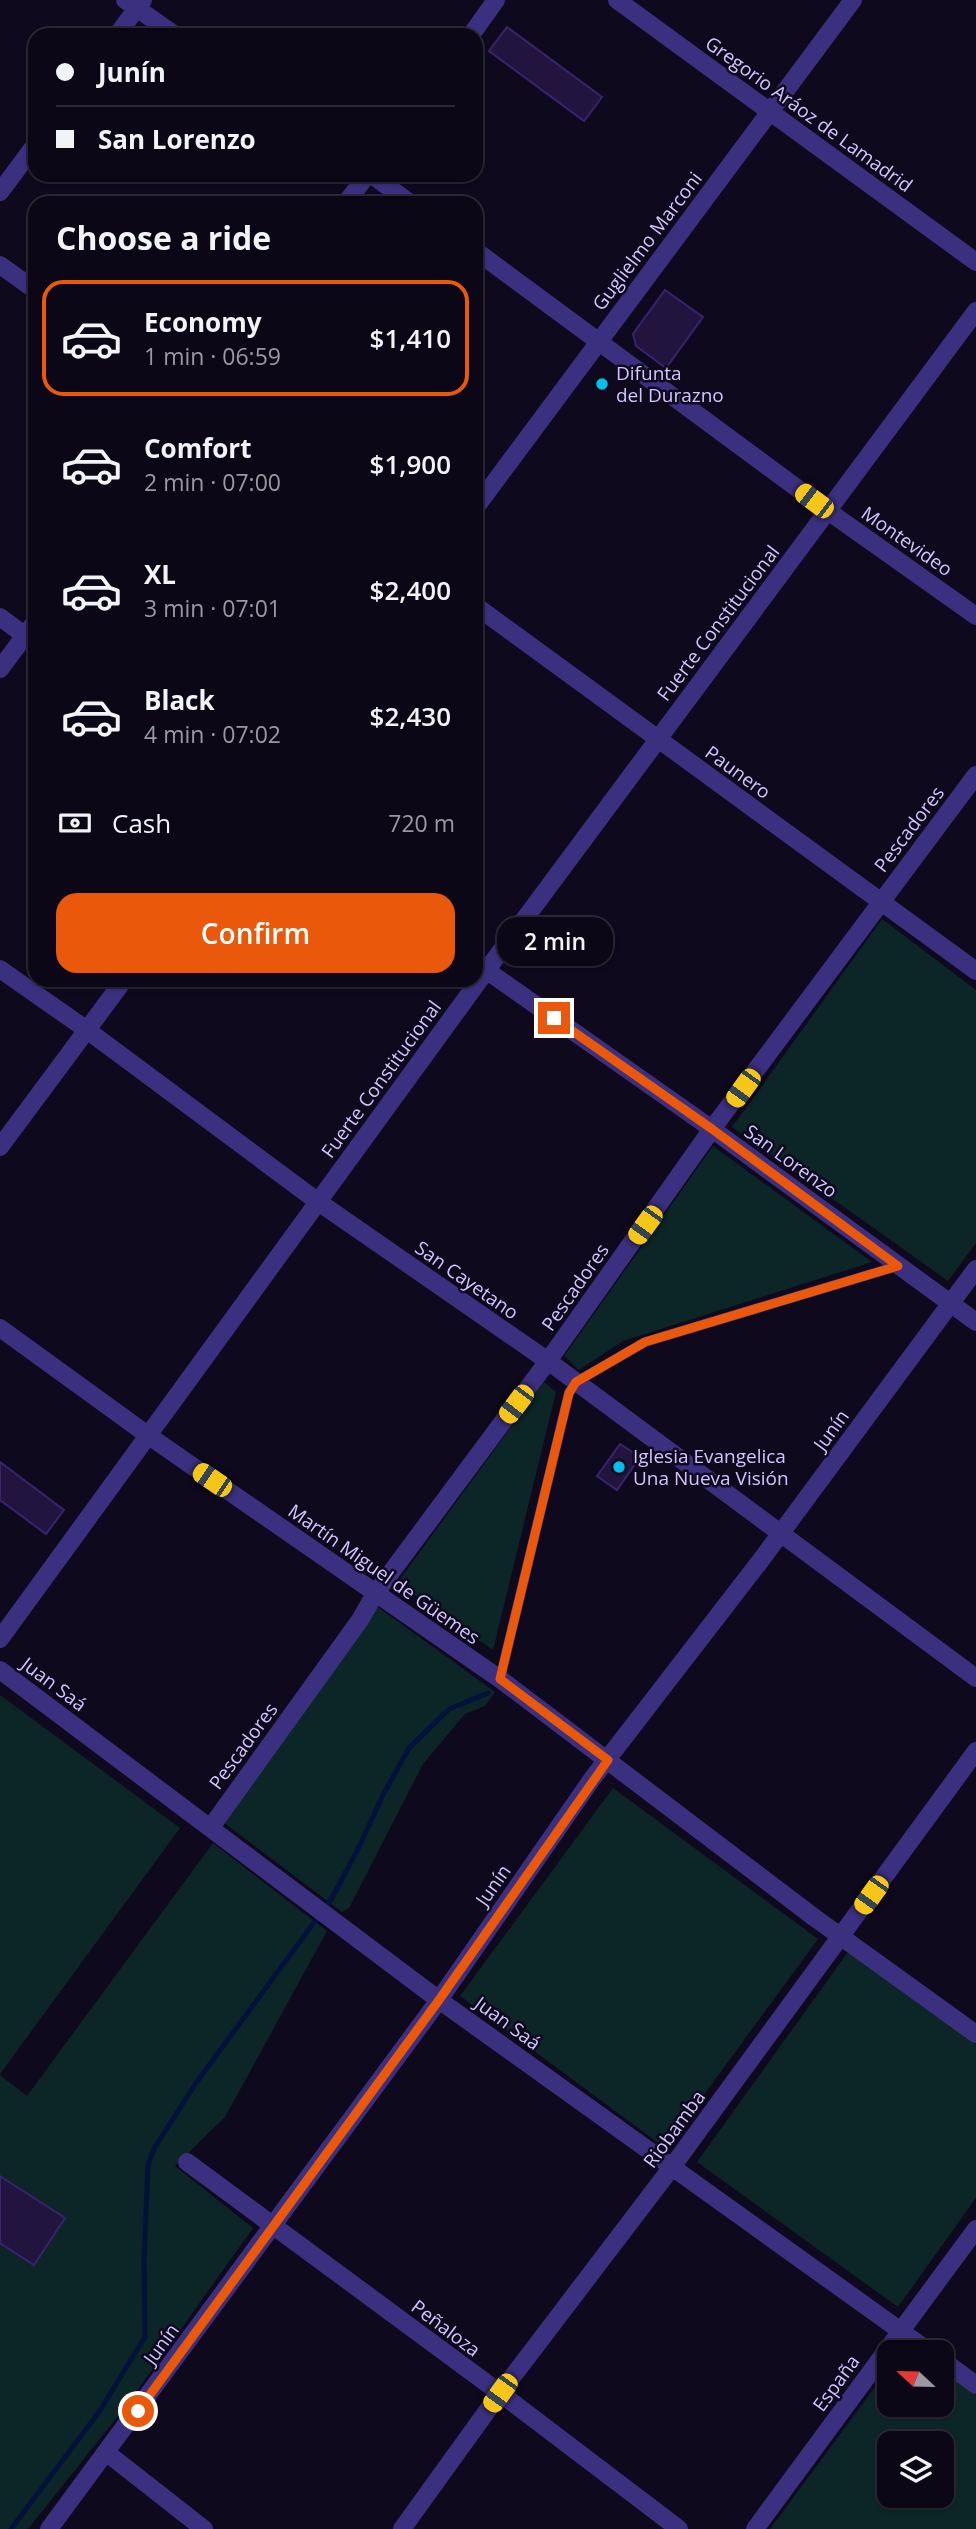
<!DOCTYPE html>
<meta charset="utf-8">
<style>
:root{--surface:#0b0716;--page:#14101f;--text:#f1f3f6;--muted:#9a99a1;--line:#2b2835;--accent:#ea580c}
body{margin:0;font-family:"Open Sans",sans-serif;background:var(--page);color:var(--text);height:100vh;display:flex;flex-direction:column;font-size:26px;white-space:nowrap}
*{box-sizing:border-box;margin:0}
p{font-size:23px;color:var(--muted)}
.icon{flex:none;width:38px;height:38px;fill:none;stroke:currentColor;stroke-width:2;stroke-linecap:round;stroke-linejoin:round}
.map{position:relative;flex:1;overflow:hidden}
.panel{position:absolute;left:28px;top:196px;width:455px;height:791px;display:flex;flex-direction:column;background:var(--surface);border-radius:21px;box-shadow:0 2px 5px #0004,0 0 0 2px var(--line)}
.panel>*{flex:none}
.banner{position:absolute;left:28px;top:28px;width:455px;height:154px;border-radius:21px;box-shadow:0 2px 5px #0004,0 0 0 2px var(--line);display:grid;align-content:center;height:154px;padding:0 28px;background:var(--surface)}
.needle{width:46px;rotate:292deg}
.buttons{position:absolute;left:877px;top:2340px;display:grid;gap:14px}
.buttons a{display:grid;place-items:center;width:77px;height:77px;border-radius:14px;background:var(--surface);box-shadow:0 2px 5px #0004,0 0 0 2px var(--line);font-size:35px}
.end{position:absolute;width:32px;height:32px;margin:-16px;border:9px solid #ea580c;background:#fff;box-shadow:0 0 0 4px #fff}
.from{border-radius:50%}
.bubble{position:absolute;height:49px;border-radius:21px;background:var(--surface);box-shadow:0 2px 5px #0004,0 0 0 2px var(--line);font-size:23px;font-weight:600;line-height:49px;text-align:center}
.car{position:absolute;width:21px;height:42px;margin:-21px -10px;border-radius:9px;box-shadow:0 0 5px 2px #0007;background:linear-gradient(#f5c518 24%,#345 0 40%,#f5c518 0 76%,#345 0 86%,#f5c518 0)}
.banner b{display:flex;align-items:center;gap:24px;height:66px;font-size:26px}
.banner b+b{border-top:2px solid var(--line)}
.banner i{width:18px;height:18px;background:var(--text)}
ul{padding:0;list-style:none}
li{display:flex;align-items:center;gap:21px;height:116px;margin:0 14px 10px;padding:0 14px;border:4px solid transparent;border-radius:21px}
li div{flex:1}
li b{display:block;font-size:26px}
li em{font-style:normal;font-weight:600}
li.on{border-color:var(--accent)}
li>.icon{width:63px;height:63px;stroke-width:1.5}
h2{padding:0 28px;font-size:32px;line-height:84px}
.pay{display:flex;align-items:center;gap:18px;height:77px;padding:0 28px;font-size:26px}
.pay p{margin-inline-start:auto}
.action{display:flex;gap:14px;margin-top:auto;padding:14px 28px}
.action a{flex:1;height:80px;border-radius:21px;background:var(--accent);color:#fff;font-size:28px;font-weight:600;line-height:80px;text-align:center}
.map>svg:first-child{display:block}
.green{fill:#0c2527;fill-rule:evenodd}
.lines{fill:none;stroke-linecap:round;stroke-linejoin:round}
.stream{stroke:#04123b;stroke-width:5}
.building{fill:#21143f;stroke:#3a236e;stroke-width:2}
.service{stroke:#3b3080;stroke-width:10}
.minor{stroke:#3b3080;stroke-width:18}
.route{stroke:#ea580c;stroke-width:9}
.poi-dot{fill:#00bff0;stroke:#0f091d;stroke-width:2.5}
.labels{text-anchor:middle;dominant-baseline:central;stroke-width:5;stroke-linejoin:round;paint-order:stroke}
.street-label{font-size:19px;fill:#d2c5ff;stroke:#0f091d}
.poi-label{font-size:19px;fill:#d2c5ff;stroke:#0f091d;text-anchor:start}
</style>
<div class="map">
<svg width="976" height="2529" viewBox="0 0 976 2529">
<rect width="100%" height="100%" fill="#0f091d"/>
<path class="green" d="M882,919l94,71v253l-28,38 -216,-154z
M713,1146l159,116 -249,79 -44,29 -15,-14z
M544,1382l12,10 -63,258 -96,-67z
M378,1607l117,85 -10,14 -20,8 -42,50 -74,144 -7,4 -119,-90z
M0,1695l180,133 -180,246z
M613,1788l205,151 -153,209 -205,-152z
M213,1843l114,88 -102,186 -50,49 78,62 -126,177 -99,124h-28v-454l27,21z
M848,1952l128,92v154l-78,109 -201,-145z
M889,2368v36h53v-34l34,25v134h-206zM889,2443h53v53h-53z"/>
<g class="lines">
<path class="stream" d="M11,2529l88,-117 46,-75 -1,-76 4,-96 7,-18 41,-64 136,-185 27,-51 24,-52 26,-47 40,-39 39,-16"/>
</g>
<path class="building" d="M507,27l95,70 -18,24 -95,-70z
M665,290l38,27 -37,51 -30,-22 -3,-12z
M620,1444l20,13 -23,33 -20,-14z
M0,1462l64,48 -18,24 -46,-34z
M0,2176l65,42 -31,47 -34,-22z"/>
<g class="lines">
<path class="service" d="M500,1679l69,-286 7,-11 69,-40 253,-76"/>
<path class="minor" d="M125,0l50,35
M617,0l359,262
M117,35l26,-35
M471,35l25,-35
M372,175l38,28
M0,192l35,-47
M346,203l21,-28
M476,251l352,260 148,105
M0,265l35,25
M476,507l377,-507
M476,606l500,365
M0,617l35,26
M0,669l35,-47
M476,963l236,166 264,193
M0,969l87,61 230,171 231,160 428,317
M0,1147l124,-167
M0,1328l149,108 351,243 315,239 161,116
M0,1639l486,-668 490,-660
M0,1670l439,330 491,352
M211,1827l149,-207 15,-26 173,-233 164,-232 264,-354
M187,2162l313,231 179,136
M942,2360l34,25
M107,2453l97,76
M49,2529l390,-529 153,-221 169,-219 215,-291
M402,2529l98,-136 172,-226 304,-416
M755,2529l221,-300"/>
</g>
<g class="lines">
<path class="route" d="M138,2411l301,-411 169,-240 -108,-81 69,-286 7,-11 69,-40 253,-76 -186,-137 -158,-111"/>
</g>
<g class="poi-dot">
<circle cx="602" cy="384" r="7"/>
<circle cx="619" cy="1467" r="7"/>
</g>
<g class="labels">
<g class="street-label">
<text transform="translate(809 114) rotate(36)">Gregorio Aráoz de Lamadrid</text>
<text transform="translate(647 241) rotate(-53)">Guglielmo Marconi</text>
<text transform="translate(907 541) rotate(35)">Montevideo</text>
<text transform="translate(718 623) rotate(-53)">Fuerte Constitucional</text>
<text transform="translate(738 772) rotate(36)">Paunero</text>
<text transform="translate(909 829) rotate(-53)">Pescadores</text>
<text transform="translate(381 1079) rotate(-54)">Fuerte Constitucional</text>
<text transform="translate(791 1161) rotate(36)">San Lorenzo</text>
<text transform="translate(467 1280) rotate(35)">San Cayetano</text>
<text transform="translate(575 1287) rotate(-55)">Pescadores</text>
<text transform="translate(831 1430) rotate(-54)">Junín</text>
<text transform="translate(384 1574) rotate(35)">Martín Miguel de Güemes</text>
<text transform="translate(54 1684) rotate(37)">Juan Saá</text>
<text transform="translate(243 1746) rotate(-54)">Pescadores</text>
<text transform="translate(493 1885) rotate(-55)">Junín</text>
<text transform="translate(508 2023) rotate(36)">Juan Saá</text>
<text transform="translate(674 2129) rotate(-54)">Riobamba</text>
<text transform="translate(446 2328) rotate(37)">Peñaloza</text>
<text transform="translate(161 2344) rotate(-54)">Junín</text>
<text transform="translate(836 2383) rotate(-54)">España</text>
</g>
<g class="poi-label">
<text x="616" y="373">Difunta<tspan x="616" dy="22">del Durazno</tspan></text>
<text x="633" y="1456">Iglesia Evangelica<tspan x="633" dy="22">Una Nueva Visión</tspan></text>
</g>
</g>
</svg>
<div class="buttons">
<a><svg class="needle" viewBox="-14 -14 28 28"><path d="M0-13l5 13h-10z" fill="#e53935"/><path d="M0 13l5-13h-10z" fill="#9a99a1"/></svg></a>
<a><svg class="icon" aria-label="layers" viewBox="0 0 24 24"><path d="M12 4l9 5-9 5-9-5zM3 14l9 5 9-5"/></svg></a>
</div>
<i class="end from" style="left:138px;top:2411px"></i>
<i class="end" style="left:554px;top:1018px"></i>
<div class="bubble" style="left:497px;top:917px;width:116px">2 min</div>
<i class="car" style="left:814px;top:501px;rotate:307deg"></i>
<i class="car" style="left:743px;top:1088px;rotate:216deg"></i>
<i class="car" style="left:645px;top:1225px;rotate:216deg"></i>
<i class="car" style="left:516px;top:1404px;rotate:217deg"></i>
<i class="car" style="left:212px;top:1480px;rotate:304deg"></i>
<i class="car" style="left:871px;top:1895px;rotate:216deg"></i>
<i class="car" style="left:500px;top:2393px;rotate:216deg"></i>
<div class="banner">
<b><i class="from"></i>Junín</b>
<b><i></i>San Lorenzo</b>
</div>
<section class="panel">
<h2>Choose a ride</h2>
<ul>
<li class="on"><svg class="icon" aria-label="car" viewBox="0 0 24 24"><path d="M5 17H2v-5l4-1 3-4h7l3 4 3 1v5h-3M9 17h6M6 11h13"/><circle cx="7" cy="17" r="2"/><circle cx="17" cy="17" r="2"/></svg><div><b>Economy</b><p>1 min · 06:59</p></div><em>$1,410</em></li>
<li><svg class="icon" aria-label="car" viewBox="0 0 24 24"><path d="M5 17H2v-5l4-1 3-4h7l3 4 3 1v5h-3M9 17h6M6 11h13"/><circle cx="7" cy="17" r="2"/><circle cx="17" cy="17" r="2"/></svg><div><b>Comfort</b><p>2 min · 07:00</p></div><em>$1,900</em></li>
<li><svg class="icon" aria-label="car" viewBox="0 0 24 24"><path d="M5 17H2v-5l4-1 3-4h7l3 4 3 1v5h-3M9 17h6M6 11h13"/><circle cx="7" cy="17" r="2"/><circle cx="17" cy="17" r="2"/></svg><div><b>XL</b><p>3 min · 07:01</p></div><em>$2,400</em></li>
<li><svg class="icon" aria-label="car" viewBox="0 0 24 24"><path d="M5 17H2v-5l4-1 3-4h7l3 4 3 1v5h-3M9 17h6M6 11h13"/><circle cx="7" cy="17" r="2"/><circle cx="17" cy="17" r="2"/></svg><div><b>Black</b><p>4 min · 07:02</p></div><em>$2,430</em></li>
</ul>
<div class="pay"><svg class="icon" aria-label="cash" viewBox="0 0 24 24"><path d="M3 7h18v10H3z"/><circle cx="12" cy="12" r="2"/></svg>Cash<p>720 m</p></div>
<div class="action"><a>Confirm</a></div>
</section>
</div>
